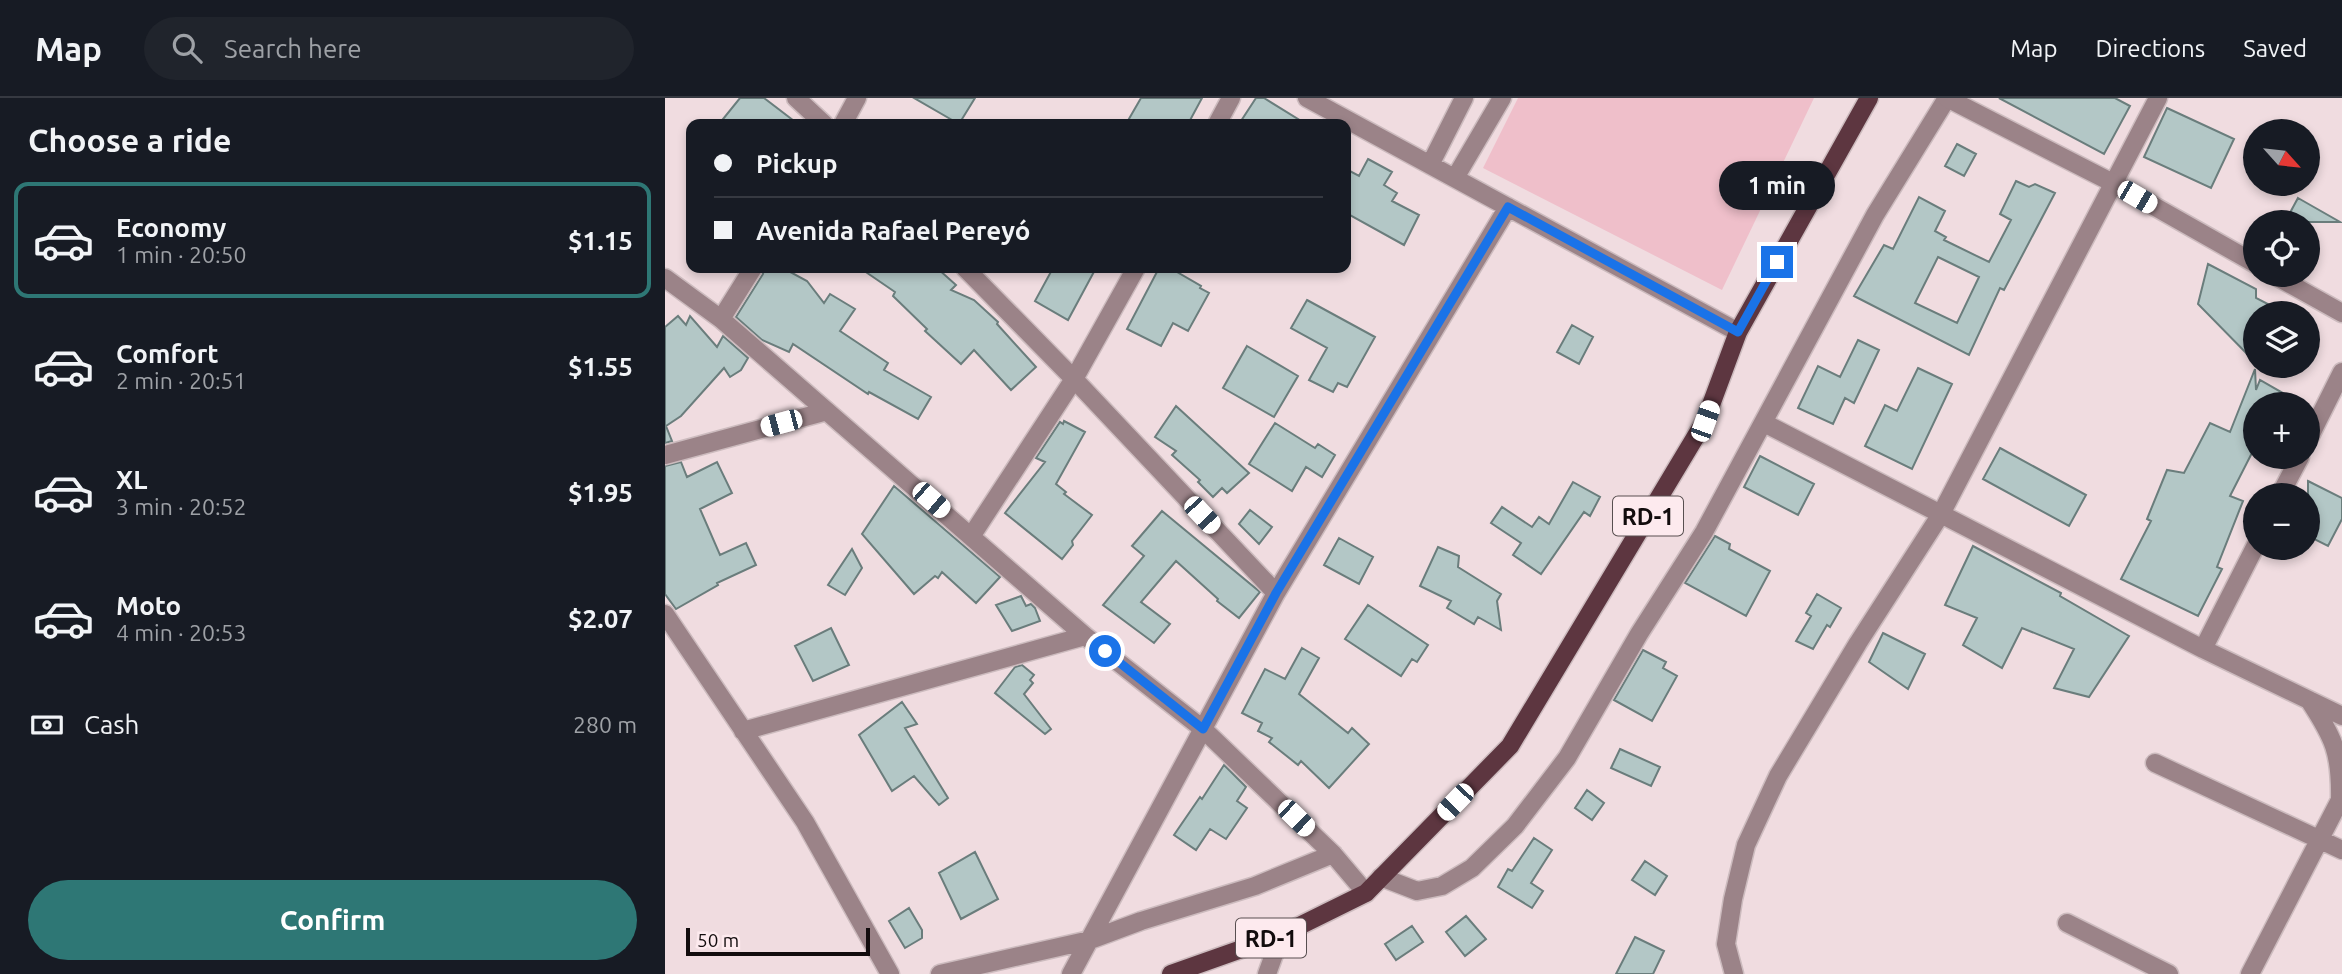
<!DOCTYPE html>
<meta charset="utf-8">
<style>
:root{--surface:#171b24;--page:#20242c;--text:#f1f3f6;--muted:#9ea1a6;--line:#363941;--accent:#2e7775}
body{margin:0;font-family:Ubuntu,sans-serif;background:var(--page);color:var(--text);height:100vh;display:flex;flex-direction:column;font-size:26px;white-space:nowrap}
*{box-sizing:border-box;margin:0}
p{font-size:23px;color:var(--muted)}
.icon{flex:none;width:38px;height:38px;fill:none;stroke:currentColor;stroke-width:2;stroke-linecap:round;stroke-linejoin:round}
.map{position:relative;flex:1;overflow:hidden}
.details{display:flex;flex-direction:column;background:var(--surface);width:665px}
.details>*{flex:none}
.guide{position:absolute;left:21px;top:21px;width:665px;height:154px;border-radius:14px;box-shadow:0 4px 10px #0003;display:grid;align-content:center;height:154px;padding:0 28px;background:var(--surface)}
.needle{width:46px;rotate:117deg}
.controls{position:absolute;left:1578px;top:21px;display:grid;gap:14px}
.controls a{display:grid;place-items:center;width:77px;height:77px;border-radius:50%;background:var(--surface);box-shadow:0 4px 10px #0003;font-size:35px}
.scale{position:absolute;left:21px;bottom:18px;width:184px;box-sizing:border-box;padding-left:7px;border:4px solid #120c0d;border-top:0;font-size:19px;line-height:24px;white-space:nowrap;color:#120c0d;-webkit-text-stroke:5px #fdeaee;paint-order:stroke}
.end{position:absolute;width:32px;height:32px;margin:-16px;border:9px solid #1a73e8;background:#fff;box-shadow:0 0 0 4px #fff}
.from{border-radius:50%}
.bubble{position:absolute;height:49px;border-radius:24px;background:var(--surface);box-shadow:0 4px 10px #0003;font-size:23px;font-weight:700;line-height:49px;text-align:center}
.car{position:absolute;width:21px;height:42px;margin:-21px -10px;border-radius:9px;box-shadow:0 0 5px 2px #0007;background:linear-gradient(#fff 24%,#345 0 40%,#fff 0 76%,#345 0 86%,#fff 0)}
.guide b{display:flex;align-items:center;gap:24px;height:66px;font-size:26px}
.guide b+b{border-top:2px solid var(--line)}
.guide i{width:18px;height:18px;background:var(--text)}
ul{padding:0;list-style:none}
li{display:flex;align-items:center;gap:21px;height:116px;margin:0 14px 10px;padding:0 14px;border:4px solid transparent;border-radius:14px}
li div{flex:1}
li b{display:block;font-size:26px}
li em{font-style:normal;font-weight:700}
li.active{border-color:var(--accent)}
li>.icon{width:63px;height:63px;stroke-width:1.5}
h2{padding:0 28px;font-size:32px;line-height:84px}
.pay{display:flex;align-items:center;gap:18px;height:77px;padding:0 28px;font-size:26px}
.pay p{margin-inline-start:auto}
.action{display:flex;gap:14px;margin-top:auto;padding:14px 28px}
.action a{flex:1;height:80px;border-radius:42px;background:var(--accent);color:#fff;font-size:28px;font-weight:700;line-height:80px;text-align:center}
header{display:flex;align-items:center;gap:42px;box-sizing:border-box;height:98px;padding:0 35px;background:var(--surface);border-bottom:2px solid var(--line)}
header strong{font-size:33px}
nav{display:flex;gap:38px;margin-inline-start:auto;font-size:24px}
.search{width:490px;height:63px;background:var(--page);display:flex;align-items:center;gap:18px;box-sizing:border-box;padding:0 24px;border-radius:38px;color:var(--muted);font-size:26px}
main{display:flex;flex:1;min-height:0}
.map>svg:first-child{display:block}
.green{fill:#efbfca}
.building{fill:#b3c7c6;stroke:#6a7d7c;stroke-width:2;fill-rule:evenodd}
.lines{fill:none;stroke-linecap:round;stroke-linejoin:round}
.minor-casing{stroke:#ccbbbe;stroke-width:21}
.tertiary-casing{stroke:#ccbbbe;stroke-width:21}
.primary-casing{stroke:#ccbbbe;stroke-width:21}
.minor{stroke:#9b8388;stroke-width:18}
.tertiary{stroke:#9b8388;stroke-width:18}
.primary{stroke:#5d3640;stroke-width:18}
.route{stroke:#1a73e8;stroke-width:9}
.labels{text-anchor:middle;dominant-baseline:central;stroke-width:5;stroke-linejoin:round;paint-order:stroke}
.shield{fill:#fdeaee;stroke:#584f50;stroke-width:2}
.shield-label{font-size:23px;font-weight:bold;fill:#120c0d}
</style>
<header>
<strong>Map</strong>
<div class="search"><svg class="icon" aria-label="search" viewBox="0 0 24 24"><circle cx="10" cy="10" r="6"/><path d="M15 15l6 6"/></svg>Search here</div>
<nav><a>Map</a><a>Directions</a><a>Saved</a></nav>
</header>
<main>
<section class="details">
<h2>Choose a ride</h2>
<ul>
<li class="active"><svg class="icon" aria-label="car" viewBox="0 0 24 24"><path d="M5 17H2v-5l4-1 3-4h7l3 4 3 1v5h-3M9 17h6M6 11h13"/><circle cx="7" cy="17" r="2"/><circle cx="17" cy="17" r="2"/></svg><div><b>Economy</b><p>1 min · 20:50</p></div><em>$1.15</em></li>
<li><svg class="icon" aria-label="car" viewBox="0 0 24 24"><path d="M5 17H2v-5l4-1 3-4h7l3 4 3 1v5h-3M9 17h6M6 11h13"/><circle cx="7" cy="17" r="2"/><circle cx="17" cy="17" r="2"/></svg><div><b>Comfort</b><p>2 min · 20:51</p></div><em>$1.55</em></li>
<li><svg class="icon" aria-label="car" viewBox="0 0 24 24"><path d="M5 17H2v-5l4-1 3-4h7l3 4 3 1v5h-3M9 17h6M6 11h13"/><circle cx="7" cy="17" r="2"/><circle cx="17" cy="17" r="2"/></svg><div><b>XL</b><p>3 min · 20:52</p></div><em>$1.95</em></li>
<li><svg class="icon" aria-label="car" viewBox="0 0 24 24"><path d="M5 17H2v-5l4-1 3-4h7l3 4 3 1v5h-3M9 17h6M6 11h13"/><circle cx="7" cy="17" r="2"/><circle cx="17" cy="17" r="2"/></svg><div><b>Moto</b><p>4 min · 20:53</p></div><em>$2.07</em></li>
</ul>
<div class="pay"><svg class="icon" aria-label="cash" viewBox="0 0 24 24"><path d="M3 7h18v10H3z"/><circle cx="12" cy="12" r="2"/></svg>Cash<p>280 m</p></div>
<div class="action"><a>Confirm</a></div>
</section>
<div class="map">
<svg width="1677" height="876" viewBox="0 0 1677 876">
<rect width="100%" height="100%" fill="#f0dce0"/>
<path class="green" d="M853,0h296l-92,192 -239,-122z"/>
<path class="building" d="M75,0h24l34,26h-79z
M249,0h61l-16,26z
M476,0h61l-14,26h-62z
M591,0h8l42,26h-67z
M1334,0h116l15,8 -26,48z
M1502,10l67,31 -23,49 -67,-31z
M1292,46l19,10 -12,22 -19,-10z
M703,61l24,13 -8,13 13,8 -5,8 27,14 -15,30 -58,-32v-44l13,7z
M1351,83l13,6 6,-3 20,9 -51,97 -4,-2 -31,67 -115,-59 30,-51 9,4 26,-52 26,14 -10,20 11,6 -2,3 45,22 22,-42 -11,-6zM1273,159l41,20 -22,46 -42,-20z
M1633,100l42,24h-55z
M1543,166l48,25v9l29,15h-29v50l-58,-59z
M99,170h19l24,13 17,22 6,-9 25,15 -15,22 48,32 -4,7 47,27 -13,22 -49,-27 -1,2 -75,-50 -4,8 -27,-12 -26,-23 27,-43z
M195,170h77l19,17 -5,5 23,10 24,22 -1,2 39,43 -25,23 -37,-40 -13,14 -36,-33 2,-2 -34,-33 2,-4z
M388,170h43l-28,52 -33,-19z
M494,170h11l31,18 -1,2 9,5 -21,38 -15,-8 -12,23 -34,-17z
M642,202l68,37 -28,50 -9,-4 -5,9 -24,-12 18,-32 -36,-20z
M13,218l8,9 4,-9 27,31 6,-11 25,22 -7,12 -11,7 -6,-9 -43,48 -15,10 6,15 -7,2v-116z
M907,227l21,12 -14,27 -22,-12z
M1193,242l21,10 -25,53 -9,-5 -12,26 -35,-16 20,-42 22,11z
M582,248l51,30 -24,41 -51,-29z
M1253,270l34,16 -40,85 -47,-23 20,-41 12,6z
M1590,271l1,21 4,-10 42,24h-46v41l-26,51 13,5 -26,66 5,2 -24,47 -77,-37 30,-58 -4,-2 20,-49 17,3 26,-50 20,9z
M511,308l73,67 -22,20 -5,-5 -9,9 -15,-15 2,-2 -28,-25 4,-4 -21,-14z
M399,323l21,11 -29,52 10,8 -2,2 28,21 -20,26 1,4 -11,14 -57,-46 40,-51 -9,-4 24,-36 3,2z
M610,325l40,25 3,-4 17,11 -13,22 -16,-10 -14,24 -43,-27z
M1335,350l86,47 -17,31 -86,-47z
M1095,358l54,28 -16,31 -54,-28z
M16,364l6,15 30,-15 15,31 -32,16 20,46 26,-12 10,22 -39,18 1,2 -42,24 -11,-15v-128z
M1643,383l34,17v21l-14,27 -20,-10z
M908,384l27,15 -10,19 -6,-4 -43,62 -28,-19 8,-12 -30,-20 11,-16 30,20 7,-10 10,7z
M229,388l106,91 -24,26 -34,-31 -4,6 -3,-2 -21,18 -52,-60z
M585,412l22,17 -13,17 -20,-20z
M497,413l98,81 -21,26 -22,-17 1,-2 -42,-38 -35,41 29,22 -16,19 -51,-38 41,-49 -12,-10z
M1050,438l15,8 -1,5 41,22 -24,45 -61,-33z
M674,440l34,19 -14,27 -35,-19z
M1308,448l88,47 -1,3 69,40 -40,61 -35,-9 20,-39 -52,-21 -20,40 -39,-23 14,-27 -32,-13z
M773,449l21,9 -1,11 43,27 -4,7 4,29 -23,-13 -4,7 -27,-16 4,-7 -31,-15z
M187,451l10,19 -17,27 -17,-10z
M1152,496l24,14 -11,19 -3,-2 -14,24 -17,-8 15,-25 -5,-3z
M356,498l5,10 5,-2 4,4 5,13 -28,10 -16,-26z
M703,507l60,40 -11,17 -5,-3 -11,17 -56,-37z
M166,530l18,37 -36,16 -18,-35z
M1218,535l42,21 -17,35 -39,-27z
M637,550l17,10 -20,36 49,39 4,-5 17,16 -40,44 -28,-27 -3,4 -29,-23 3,-4 -14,-7 4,-8 -20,-10 23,-44 20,10z
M978,552l23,12 -3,6 14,8 -25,45 -38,-21z
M357,567l12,10 -4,5 3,3 -9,11 27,35 -6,5 -50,-41 20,-26z
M237,604l15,22 -12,4 43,70 -9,7 -25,-29 -22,15 -33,-56z
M955,651l40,18 -9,19 -40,-18z
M559,667l22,22 -9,14 10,7 -21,31 -16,-10 -14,21 -22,-15 26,-38 2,2z
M922,692l17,13 -12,17 -17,-12z
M869,740l18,12 -21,33 12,8 -11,17 -34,-21 10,-18 4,2z
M310,754l23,47 -37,20 -22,-46z
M980,763l22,15 -12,19 -23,-15z
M244,810l13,22v8l-17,10 -16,-27z
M801,818l20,23 -21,17 -19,-24z
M747,828l11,16 -27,18 -11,-16z
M970,839l29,14 -11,23h-37z"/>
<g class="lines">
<defs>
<path id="minor" d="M131,0l28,26
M642,0l431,234
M178,26l14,-26
M552,26l14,-26
M765,67l34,-67
M790,80l47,-80
M300,170l109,111 202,214
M0,180l56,41 364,317 118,93 130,125 33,39
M56,221l32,-51
M1099,325l439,226 139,67
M1643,342l34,-68
M0,357l162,-44
M1615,397l20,-38
M307,437l102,-156 62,-111
M0,516l140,208 85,152
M1538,551l53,-104
M78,633l342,-95
M1490,665l187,87
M716,779l36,14 25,-5 30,-18 43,-42 52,-68 72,-124 65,-102 171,-317 72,-117
M1402,825l102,51
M275,876l150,-34 51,-19 114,-35 78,-32
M406,876l205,-381 232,-386
M602,876l14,-39
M1069,876l-8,-30 7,-45 13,-54 32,-69 80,-133 83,-129 217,-416
M1585,876l90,-174c1,-47 -6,-62 -31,-100"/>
<path id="tertiary" d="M1282,0l166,85 143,81
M1609,177l68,38"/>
<path id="primary" d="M506,876l110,-39 85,-42 144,-147 195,-325 33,-89 131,-234"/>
</defs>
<use href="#minor" class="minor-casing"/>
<use href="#tertiary" class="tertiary-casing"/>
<use href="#primary" class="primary-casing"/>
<use href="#minor" class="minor"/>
<use href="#tertiary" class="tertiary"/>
<use href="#primary" class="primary"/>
</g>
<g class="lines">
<path class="route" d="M440,553l98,78 73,-136 232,-386 230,125 39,-70"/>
</g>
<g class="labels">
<g class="shield">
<rect x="948" y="398.5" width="70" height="39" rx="5"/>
<rect x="571" y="820.5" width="70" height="39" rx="5"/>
</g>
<g class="shield-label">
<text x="983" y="418">RD-1</text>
<text x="606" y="840">RD-1</text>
</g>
</g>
</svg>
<div class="controls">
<a><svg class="needle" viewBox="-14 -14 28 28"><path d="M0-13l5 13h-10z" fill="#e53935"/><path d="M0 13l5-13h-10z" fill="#9ea1a6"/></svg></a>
<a><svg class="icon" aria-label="locate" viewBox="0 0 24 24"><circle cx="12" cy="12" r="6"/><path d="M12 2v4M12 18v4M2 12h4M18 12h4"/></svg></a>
<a><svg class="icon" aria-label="layers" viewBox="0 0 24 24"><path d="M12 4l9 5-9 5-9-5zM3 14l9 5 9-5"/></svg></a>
<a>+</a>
<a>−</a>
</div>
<div class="scale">50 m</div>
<i class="end from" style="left:440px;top:553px"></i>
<i class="end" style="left:1112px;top:164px"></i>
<div class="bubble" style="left:1054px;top:63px;width:116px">1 min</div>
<i class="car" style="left:1472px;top:99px;rotate:120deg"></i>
<i class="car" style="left:1040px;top:323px;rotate:20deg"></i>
<i class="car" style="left:116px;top:325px;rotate:255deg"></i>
<i class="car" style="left:266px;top:402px;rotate:131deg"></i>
<i class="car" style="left:537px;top:417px;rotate:137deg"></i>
<i class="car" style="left:790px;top:704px;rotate:224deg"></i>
<i class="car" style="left:631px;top:720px;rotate:134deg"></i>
<div class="guide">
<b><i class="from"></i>Pickup</b>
<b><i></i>Avenida Rafael Pereyó</b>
</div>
</div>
</main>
